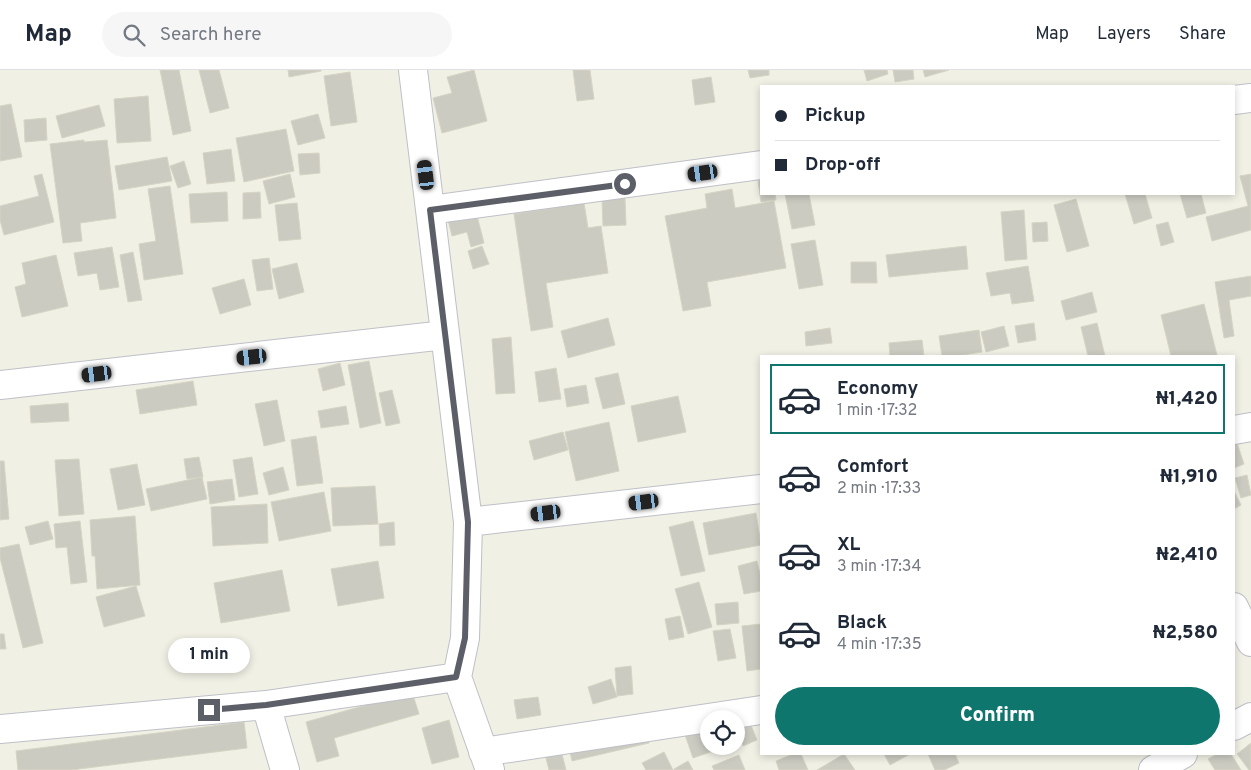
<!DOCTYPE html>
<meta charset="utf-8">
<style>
:root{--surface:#fff;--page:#f6f6f7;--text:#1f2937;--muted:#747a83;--line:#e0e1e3;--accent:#0f766e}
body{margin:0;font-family:Overpass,sans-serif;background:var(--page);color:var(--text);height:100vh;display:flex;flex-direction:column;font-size:19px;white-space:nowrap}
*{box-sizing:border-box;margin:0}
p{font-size:16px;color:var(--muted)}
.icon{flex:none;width:28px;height:28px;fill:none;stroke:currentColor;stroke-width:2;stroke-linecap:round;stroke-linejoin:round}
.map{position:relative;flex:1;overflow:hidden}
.side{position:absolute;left:760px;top:285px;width:475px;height:400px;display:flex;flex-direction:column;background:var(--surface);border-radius:0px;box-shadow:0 2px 8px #0003}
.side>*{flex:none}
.guide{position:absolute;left:760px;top:15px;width:475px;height:110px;border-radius:0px;box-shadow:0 2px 8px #0003;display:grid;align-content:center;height:110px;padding:0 15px;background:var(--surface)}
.buttons{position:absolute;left:700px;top:640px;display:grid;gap:10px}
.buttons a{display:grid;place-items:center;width:45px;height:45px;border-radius:50%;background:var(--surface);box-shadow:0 2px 8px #0003;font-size:25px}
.end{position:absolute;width:22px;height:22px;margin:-11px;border:6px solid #5c5f67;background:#fff;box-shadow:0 0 0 2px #fff}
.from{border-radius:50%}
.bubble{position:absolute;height:35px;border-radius:18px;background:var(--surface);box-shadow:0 2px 8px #0003;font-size:16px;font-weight:800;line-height:35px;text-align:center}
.car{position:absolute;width:15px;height:30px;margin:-15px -8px;border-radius:6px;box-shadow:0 0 4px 1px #0007;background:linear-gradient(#222 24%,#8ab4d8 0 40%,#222 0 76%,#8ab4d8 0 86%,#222 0)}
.guide b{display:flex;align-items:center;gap:18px;height:48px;font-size:19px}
.guide b+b{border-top:1px solid var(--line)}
.guide i{width:12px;height:12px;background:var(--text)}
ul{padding:9px 0 0;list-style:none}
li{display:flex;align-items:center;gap:15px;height:70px;margin:0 10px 8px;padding:0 5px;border:2px solid transparent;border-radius:0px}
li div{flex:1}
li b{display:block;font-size:19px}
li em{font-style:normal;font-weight:800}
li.on{border-color:var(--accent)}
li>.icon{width:45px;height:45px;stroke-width:1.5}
.cta{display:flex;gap:10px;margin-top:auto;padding:10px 15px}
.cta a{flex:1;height:58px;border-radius:30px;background:var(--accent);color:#fff;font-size:20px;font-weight:800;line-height:58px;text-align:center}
header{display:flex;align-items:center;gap:30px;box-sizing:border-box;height:70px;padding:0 25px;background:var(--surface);border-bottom:1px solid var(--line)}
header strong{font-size:24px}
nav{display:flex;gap:28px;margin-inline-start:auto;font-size:18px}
.search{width:350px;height:45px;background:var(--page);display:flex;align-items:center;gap:12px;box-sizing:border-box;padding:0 18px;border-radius:28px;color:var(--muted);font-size:19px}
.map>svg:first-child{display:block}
.building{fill:#cbcbc2;stroke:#d6d4c2}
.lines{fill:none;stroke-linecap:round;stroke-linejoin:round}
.minor-casing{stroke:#bec0c7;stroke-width:30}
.minor{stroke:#fff;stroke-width:28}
.route{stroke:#5c5f67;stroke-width:6}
</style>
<header>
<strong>Map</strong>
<div class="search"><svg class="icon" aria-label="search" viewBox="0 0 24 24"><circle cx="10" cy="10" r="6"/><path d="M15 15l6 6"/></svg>Search here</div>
<nav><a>Map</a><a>Layers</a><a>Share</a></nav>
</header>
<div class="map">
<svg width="1251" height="700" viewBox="0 0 1251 700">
<rect width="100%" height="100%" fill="#f0f0e5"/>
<path class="building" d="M160,0h19l12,61 -18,4z
M199,0h20l10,38 -19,5z
M288,0h33v1l-32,6z
M474,0l13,51 -45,12 -9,-35 19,-5 -5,-16z
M573,0h17l4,29 -17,2z
M748,0h21v5l-19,3z
M864,0h23l1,4 -21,7z
M893,0h20l1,9 -19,3z
M923,0h26l-24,7z
M350,2l7,50 -26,4 -7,-50z
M711,7l4,25 -20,3 -3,-25z
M148,26l3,45 -34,2 -3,-44z
M11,34l11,53 -22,4v-55z
M99,35l6,21 -43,12 -6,-22z
M318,44l7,24 -27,7 -7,-24z
M46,48l1,22 -22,2 -1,-22z
M286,59l8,42 -50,11 -8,-44z
M84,70v2l23,-2 9,78 -36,5 2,18 -19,2 -13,-99z
M231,79l4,32 -28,3 -4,-31z
M319,83l1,20 -20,2 -2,-21z
M167,87l5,24 -53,9 -4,-24z
M184,91l7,23 -13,4 -8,-22z
M42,104l12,48 -50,13 -4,-15v-14l39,-10 -5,-20z
M290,104l5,23 -26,7 -6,-23z
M1251,104v56l-39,11 -6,-24 42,-11 -8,-30z
M761,110v14h14l1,6 -15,2 -3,-21z
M170,116l13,88 -39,6 -5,-36 17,-3 -8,-52z
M732,119l3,19 39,-7 12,67 -79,14 4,24 -28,5 -18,-95 42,-8 -2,-14z
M227,122l1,29 -37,2 -2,-29z
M260,122l1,26 -18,1v-26z
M785,124h24l6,31 -23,4z
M1125,124h20l7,24 -18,6z
M1180,124h21l5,19 -19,5z
M625,128l1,27 -23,1 -1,-26z
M1076,129l13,47 -22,6 -13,-47z
M297,133l4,36 -22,2 -4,-36z
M584,133l4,25 13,-2 7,47 -62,10 7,44 -22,4 -17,-117z
M474,134l10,39 -13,4 -4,-15 -15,4 -6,-24z
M1024,140l3,49 -22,2 -4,-49z
M1047,152l1,19 -15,1 -1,-19z
M1168,152l6,20 -13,4 -5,-21z
M815,170l8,45 -24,4 -8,-45z
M482,176l7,18 -16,5 -5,-18z
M966,176l2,23 -79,8 -3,-22z
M112,177l7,40 -19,3 -3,-17 -19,3 -4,-23z
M133,182l9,48 -14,2 -8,-47z
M56,185l12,51 -46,11 -7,-30 11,-3 -4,-21z
M269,188l4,31 -16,2 -5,-31z
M851,192h25l1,21h-26z
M297,193l7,29 -25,7 -7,-30z
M1028,196l6,35 -22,3 -2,-11 -19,3 -5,-23z
M1251,206v20l-22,4 5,36 -10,2 -9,-56z
M244,209l7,26 -31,9 -8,-26z
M1092,222l5,20 -31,8 -5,-19z
M1204,234l13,51 -6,1h-40l-10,-41z
M608,248l7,27 -47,13 -7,-27z
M1034,253l2,17 -18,3 -3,-17z
M1097,253l8,33h-17l-7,-29z
M1004,256l5,20 -23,6 -5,-20z
M830,258l2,15 -26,3 -1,-14z
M979,260l3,22 -26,4h-14l-3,-20z
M511,267l4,56 -19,1 -4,-55z
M922,270l2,16h-34l-1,-13z
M369,291l12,62 -21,5 -12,-63z
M340,293l5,22 -22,6 -5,-22z
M556,298l5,31 -22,3 -4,-30z
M618,303l7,31 -22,5 -8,-31z
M193,311l4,24 -57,9 -4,-24z
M586,315l3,18 -22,4 -3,-18z
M392,320l8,33 -14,3 -7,-33z
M678,326l8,36 -48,10 -7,-36z
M277,330l8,41 -21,5 -9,-42z
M68,333l1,18 -38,2 -1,-17z
M346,336l3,18 -28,4 -3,-17z
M609,352l10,49 -43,10 -11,-49z
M563,362l5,18 -34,10 -5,-19z
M1234,364l10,30 -10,4z
M316,366l7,47 -26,3 -6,-46z
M199,387l4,20 -16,2 -3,-20z
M252,387l6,37 -19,3 -6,-37z
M79,389l5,55 -25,2 -4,-56z
M0,391h4l5,58 -9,1z
M137,394l8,41 -27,5 -8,-41z
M283,397l6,23 -20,5 -6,-22z
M1247,405l4,20 -10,3 -6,-20z
M202,407l5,22 -56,12 -5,-22z
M232,409l3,21 -25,4 -3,-22z
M375,416l3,38 -45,2 -2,-38z
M1234,421l7,14 -7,4z
M324,422l7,39 -52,10 -8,-39z
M267,434l1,39 -55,3 -2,-39z
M756,443l5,32 -52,10 -6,-32z
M135,446l5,69 -43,4 -2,-33h-3l-2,-36z
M48,451l5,18 -23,6 -5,-18z
M80,451l7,61 -16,2 -4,-37 -11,1 -2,-24z
M693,451l12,50 -24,5 -12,-49z
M394,452l1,23 -15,1 -1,-22z
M19,474l24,99 -20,5 -23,-90v-10z
M378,491l6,37 -46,8 -7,-37z
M757,491l4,17v13l-17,3 -6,-28z
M282,500l8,41 -69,12 -7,-40z
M699,512l13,45 -24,7 -13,-45z
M136,516l9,30 -41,11 -8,-30z
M738,532l1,21 -22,2 -2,-21z
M680,546l4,21 -15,3 -4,-21z
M761,554v45l-14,2 -5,-45z
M730,559l6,29 -18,3 -5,-30z
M0,564h4l2,15h-6z
M631,596l2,28 -16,2 -2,-28z
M611,609l6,18 -24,7 -5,-17z
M412,622l7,22 -85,24 5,18 -22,6 -11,-40z
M538,627l3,18 -24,4 -3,-19z
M747,645l10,25 -14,6 -7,-17v-10z
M449,650l10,37 -27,7 -10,-36z
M709,650v26h19l-35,12 -10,-29z
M644,651l5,22 -77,18 -5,-22z
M244,652l3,26 -176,22h-53l-2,-19z
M558,668l8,32h-17l-7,-27z
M1251,673v27h-2l-12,-16z
M664,682l9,18h-27l-4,-7z
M793,684h8l7,16h-29l-3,-9z
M844,684l11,16h-38z
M884,684h26l-20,11z
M928,684h27l4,9 -15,7h-9z
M1217,684h14l10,16h-26l-7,-11z
M739,685l6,15h-31l-2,-4z
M688,691l5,9h-19v-1z"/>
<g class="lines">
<defs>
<path id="minor" d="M413,0l55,452 -3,116 -8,39 33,93
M1234,30l17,-2
M430,140l331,-45
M0,315l445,-50
M1234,360l17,-3
M468,452l293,-33
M1234,537l17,35
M266,635l19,65
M1234,656l17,-9
M0,659l266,-24 191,-28
M483,682l278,-42
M1153,700l30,-16"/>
</defs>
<use href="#minor" class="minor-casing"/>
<use href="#minor" class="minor"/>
</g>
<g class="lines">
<path class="route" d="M209,640l57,-5 190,-28 9,-39 3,-116 -38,-312 195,-26"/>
</g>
</svg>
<div class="buttons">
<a><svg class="icon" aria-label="locate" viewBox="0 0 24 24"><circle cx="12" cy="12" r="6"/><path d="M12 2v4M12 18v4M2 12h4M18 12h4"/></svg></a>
</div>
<i class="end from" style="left:625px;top:114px"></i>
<i class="end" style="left:209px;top:640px"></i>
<div class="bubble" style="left:168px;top:568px;width:82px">1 min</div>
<i class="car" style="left:703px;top:103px;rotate:262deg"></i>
<i class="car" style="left:426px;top:105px;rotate:353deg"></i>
<i class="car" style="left:252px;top:287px;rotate:264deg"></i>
<i class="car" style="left:97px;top:304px;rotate:263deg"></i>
<i class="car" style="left:644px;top:432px;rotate:263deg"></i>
<i class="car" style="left:546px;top:443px;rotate:263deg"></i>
<div class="guide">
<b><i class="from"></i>Pickup</b>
<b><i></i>Drop-off</b>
</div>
<section class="side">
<ul>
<li class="on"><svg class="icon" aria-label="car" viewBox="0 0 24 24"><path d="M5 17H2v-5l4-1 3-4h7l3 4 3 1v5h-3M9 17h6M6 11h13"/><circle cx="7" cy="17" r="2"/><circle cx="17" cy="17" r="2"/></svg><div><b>Economy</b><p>1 min · 17:32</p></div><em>₦1,420</em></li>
<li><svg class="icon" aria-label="car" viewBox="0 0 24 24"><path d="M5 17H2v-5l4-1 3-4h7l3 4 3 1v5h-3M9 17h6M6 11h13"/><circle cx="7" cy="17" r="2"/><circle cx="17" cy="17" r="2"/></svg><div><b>Comfort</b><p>2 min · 17:33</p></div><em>₦1,910</em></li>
<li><svg class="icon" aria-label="car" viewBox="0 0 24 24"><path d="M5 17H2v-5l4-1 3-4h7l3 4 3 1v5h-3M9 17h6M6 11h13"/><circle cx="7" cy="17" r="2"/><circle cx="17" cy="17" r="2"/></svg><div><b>XL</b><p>3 min · 17:34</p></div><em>₦2,410</em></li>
<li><svg class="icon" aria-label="car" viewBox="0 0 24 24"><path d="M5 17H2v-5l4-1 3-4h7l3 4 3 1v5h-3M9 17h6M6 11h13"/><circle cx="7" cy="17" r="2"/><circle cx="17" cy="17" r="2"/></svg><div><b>Black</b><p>4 min · 17:35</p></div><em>₦2,580</em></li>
</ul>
<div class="cta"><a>Confirm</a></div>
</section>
</div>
